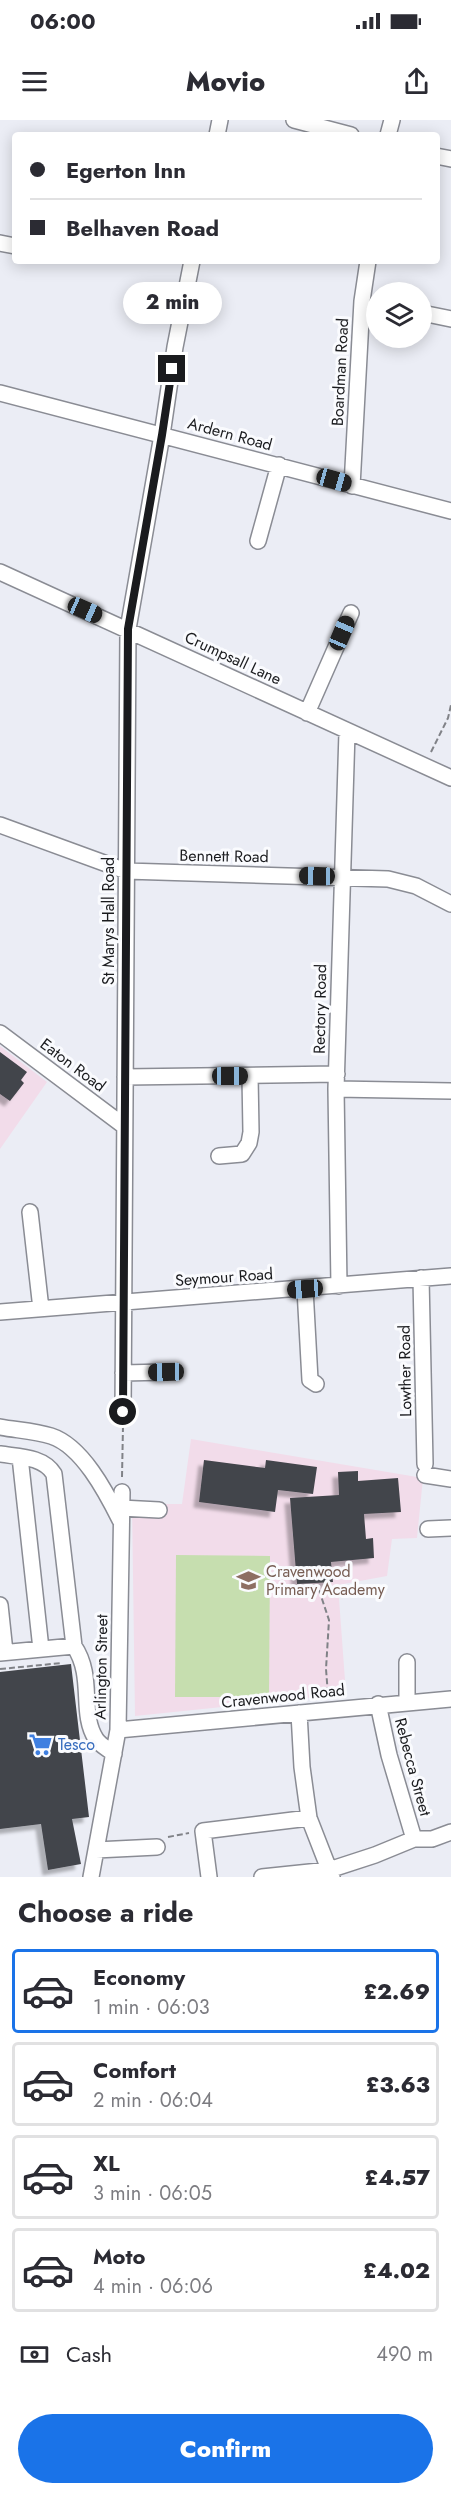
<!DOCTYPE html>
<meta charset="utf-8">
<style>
:root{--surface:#fff;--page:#f2f2f3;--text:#2b2b33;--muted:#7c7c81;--line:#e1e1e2;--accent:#1a73e8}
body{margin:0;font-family:Jost,sans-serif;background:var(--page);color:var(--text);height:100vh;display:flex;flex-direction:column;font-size:22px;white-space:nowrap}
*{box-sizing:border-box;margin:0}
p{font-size:20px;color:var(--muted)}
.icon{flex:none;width:33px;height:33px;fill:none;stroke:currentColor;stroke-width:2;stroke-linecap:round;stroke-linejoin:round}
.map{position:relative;height:1757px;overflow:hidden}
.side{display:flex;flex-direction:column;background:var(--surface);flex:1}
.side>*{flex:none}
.banner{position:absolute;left:12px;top:12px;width:428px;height:132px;border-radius:6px;box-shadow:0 3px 15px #0003;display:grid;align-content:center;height:132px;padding:0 18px;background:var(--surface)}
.controls{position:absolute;left:366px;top:162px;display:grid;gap:12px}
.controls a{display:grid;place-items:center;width:66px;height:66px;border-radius:50%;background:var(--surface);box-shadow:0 3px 15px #0003;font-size:30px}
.end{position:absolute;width:27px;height:27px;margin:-14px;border:8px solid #1a1b1e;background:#fff;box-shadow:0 0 0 3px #fff}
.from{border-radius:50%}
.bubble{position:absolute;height:42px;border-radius:21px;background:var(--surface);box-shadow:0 3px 15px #0003;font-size:20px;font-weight:800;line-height:42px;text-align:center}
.car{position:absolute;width:18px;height:36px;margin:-18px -9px;border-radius:8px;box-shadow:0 0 4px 2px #0007;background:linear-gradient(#222 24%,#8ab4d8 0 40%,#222 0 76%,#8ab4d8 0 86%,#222 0)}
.banner b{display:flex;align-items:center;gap:21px;height:57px;font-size:22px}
.banner b+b{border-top:2px solid var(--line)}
.banner i{width:15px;height:15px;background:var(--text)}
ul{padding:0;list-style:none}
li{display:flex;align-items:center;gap:18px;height:84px;margin:0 12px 9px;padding:0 6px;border:3px solid var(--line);border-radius:6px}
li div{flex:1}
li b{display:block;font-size:22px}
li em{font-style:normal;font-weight:800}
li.on{border-color:var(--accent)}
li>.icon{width:54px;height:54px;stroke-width:1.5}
h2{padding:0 18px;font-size:27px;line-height:72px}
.pay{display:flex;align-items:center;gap:15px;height:66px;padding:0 18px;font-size:22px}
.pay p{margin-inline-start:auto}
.cta{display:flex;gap:12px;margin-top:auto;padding:12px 18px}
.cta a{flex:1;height:69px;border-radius:36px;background:var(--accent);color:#fff;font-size:24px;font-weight:800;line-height:69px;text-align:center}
.status{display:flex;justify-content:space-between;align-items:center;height:42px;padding:0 30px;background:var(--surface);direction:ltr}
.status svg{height:16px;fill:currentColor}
header{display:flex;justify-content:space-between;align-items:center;height:78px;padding:0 18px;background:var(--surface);font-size:27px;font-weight:800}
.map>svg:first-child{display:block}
.education{fill:#f2dcea}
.green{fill:#c6deaf}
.building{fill:#43454b;filter:url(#shadow)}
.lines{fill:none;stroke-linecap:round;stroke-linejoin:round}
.minor-casing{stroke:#8a8c94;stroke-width:18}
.path{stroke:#808287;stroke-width:2;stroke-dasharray:6 3;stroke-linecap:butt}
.minor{stroke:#fff;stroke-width:15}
.route{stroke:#1a1b1e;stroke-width:8}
.labels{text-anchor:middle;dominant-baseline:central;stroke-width:6;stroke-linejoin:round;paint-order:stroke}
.street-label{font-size:16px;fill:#1a1b1e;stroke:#fafbfe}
.education-label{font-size:16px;fill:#785e54;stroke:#fafbfe;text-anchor:start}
.shop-label{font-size:16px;fill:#366cbe;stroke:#fafbfe;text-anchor:start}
</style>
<div class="status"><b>06:00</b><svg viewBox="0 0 49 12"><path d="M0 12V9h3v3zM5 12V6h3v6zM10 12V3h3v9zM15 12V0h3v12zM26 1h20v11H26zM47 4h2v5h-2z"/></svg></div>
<header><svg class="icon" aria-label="menu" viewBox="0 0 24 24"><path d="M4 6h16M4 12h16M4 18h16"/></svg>Movio<svg class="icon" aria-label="share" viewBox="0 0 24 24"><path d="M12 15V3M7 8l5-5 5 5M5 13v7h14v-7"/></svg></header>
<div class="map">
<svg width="451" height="1757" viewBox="0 0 451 1757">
<defs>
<filter id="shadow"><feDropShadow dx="-5.5" dy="5.5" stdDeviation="1.5" flood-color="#0004"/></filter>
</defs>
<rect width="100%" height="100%" fill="#ebedf5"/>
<path class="education" d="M0,926l47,36 -47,67z
M191,1319l232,39 -6,60 -25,1 -5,37 -49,9 8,109 -211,22 -3,-212h50z"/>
<path class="green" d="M176,1435l94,1 -1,141h-94z"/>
<path class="building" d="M0,932l27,20 -6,8 3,3 -14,18 -10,-7z
M204,1340l61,8 1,-8 51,7 -4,27 -35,-4 -3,22 -76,-10z
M358,1351v10l40,-3 3,34 -37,2 2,25 7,-1 1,20 -43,4 2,20 -36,2 -7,-86 49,-3 -1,-23z
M71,1544l18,153 -17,2 9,45 -33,6 -7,-46 -41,5v-157z"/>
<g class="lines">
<defs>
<path id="minor" d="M294,0l57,15
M217,15l3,-15
M388,15l4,-15
M436,36l15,3
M0,123l15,3
M422,193l29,6
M0,273l451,118
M352,366l10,-185 6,-40
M258,421l21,-76
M0,452l451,206
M307,593l44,-100
M0,705l126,46 262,8 28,7 35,18
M0,913l124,93
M125,957l212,-3
M336,969l115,2
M219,1036l23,-2 7,-11 2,-11 -1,-56
M30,1092l11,97
M421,1158l4,186
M339,1166l-3,-197 11,-357
M305,1169l5,91 6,4
M0,1192l451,-36
M123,1253l43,-1
M123,1292l5,-783 34,-194 13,-88 17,-86
M0,1307c16,3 35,4 51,9 31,10 55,56 69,84
M0,1334c18,3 43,2 54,20l20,172c21,31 5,67 22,93 4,6 12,10 18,15
M20,1337l21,192
M425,1355l26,4
M121,1388l38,2
M428,1409l23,-1
M0,1485l5,47
M0,1533l74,-7
M407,1542v39
M378,1584l11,51 25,84
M299,1593l3,54 7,51 23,59
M118,1610l333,-31
M96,1730l61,-3
M91,1757l27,-147 4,-238
M209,1757l-6,-46 106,-13
M262,1757l67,-7 46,-15 39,-16h18l19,-7"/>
</defs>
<use href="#minor" class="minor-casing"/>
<path class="path" d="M431,632l17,-34 3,-13
M122,1357l1,-51
M319,1470l10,30 -3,49 2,26
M0,1549l62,-6
M168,1717l21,-4"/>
<use href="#minor" class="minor"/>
</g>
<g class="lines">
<path class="route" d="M123,1292l5,-783 34,-194 10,-66"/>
</g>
<defs>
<symbol id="school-bare" viewBox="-9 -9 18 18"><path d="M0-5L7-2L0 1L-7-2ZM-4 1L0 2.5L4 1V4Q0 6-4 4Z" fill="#8d6e63" stroke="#fafbfe" stroke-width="2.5" paint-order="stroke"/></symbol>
<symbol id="supermarket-bare" viewBox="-9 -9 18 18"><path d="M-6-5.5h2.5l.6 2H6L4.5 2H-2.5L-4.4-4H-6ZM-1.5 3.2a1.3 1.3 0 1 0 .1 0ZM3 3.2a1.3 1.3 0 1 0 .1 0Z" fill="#3f7fe0" stroke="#fafbfe" stroke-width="2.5" paint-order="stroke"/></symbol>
</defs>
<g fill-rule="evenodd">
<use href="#school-bare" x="232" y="1444" width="33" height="33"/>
<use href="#supermarket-bare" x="24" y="1608" width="33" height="33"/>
</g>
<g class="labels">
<g class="street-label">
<text transform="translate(340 252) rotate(-87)">Boardman Road</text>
<text transform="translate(230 314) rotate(15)">Ardern Road</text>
<text transform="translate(233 538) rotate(25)">Crumpsall Lane</text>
<text transform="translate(224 736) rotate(1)">Bennett Road</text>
<text transform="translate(108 801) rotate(-90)">St Marys Hall Road</text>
<text transform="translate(320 889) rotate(-89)">Rectory Road</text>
<text transform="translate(73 945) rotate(37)">Eaton Road</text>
<text transform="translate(224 1157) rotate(-4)">Seymour Road</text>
<text transform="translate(405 1251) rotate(-91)">Lowther Road</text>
<text transform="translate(101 1547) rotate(-89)">Arlington Street</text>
<text transform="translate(283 1576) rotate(-6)">Cravenwood Road</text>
<text transform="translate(413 1647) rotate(75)">Rebecca Street</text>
</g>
<g class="education-label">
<text x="266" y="1451">Cravenwood<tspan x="266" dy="18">Primary Academy</tspan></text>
</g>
<g class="shop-label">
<text x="58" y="1624">Tesco</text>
</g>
</g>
</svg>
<div class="controls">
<a><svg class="icon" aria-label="layers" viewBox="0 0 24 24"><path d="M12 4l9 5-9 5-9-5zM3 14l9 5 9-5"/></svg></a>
</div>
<i class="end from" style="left:123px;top:1292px"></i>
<i class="end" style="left:172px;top:249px"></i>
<div class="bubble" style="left:123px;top:162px;width:99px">2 min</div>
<i class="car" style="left:334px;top:360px;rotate:106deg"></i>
<i class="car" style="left:85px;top:490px;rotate:114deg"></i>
<i class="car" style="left:342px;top:513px;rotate:23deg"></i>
<i class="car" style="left:317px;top:756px;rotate:271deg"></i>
<i class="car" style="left:230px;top:956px;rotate:90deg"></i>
<i class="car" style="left:305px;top:1169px;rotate:266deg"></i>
<i class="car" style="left:166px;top:1252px;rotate:269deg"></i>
<div class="banner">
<b><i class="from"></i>Egerton Inn</b>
<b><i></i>Belhaven Road</b>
</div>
</div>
<section class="side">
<h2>Choose a ride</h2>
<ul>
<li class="on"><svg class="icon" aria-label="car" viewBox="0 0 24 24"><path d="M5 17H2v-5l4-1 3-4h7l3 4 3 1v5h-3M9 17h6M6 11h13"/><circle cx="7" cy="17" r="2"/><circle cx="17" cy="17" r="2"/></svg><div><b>Economy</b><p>1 min · 06:03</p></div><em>£2.69</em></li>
<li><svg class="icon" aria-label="car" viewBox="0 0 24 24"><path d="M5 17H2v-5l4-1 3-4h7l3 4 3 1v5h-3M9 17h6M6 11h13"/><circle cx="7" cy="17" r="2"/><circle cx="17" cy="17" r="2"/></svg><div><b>Comfort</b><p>2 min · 06:04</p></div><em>£3.63</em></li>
<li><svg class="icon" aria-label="car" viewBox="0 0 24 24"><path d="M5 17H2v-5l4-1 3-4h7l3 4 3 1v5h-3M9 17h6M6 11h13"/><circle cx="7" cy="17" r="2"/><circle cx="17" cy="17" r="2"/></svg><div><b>XL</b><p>3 min · 06:05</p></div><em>£4.57</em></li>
<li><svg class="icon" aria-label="car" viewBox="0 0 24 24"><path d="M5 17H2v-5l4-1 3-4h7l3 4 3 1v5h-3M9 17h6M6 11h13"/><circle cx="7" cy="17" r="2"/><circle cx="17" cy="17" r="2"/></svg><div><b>Moto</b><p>4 min · 06:06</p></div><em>£4.02</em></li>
</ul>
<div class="pay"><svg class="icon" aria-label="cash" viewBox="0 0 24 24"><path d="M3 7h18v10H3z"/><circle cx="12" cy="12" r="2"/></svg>Cash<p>490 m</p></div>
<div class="cta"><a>Confirm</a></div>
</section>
